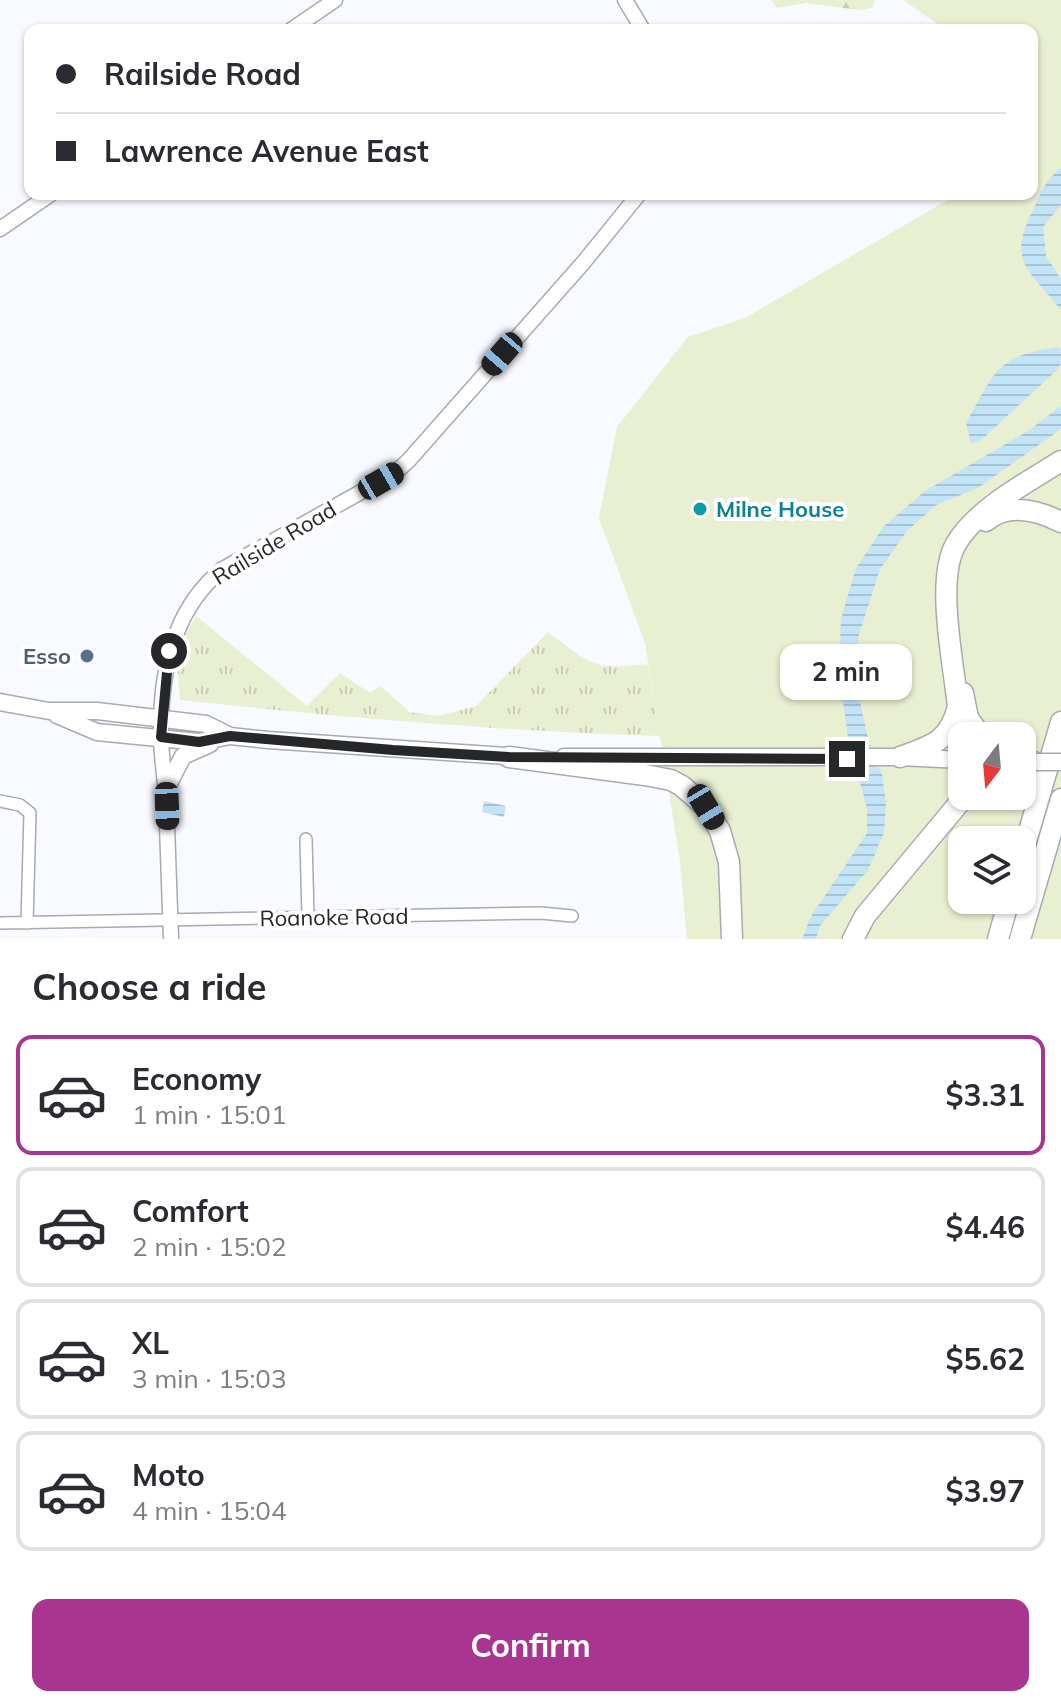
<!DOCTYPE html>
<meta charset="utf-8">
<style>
:root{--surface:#fff;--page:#f2f2f3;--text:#2b2b33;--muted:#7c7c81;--line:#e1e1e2;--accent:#a83590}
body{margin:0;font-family:Mulish,sans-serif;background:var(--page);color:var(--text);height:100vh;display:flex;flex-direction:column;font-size:30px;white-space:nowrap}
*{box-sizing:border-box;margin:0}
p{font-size:26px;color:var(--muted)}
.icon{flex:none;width:44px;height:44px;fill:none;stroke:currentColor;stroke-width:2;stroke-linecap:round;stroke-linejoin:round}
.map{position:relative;height:939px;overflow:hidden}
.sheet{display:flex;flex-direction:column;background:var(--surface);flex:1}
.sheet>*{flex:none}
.hud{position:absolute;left:24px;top:24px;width:1014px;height:176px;border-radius:16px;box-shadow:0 2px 6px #0004;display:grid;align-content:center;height:176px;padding:0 32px;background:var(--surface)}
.needle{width:52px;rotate:196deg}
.fabs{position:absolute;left:948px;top:722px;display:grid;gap:16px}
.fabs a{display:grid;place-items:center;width:88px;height:88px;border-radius:16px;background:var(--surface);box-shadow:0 2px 6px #0004;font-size:40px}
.end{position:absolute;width:36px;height:36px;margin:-18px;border:10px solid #252729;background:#fff;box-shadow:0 0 0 4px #fff}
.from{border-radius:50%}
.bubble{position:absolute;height:56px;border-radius:16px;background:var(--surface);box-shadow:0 2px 6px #0004;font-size:26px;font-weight:700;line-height:56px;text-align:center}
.car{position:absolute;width:24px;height:48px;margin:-24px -12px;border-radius:10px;box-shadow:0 0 6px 2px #0007;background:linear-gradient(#222 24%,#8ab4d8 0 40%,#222 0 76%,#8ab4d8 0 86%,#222 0)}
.hud b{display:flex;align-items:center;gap:28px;height:76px;font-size:30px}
.hud b+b{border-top:2px solid var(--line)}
.hud i{width:20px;height:20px;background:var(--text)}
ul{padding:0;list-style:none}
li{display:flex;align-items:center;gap:24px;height:120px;margin:0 16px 12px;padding:0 16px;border:4px solid var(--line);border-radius:16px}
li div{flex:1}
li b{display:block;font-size:30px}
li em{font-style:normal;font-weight:700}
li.current{border-color:var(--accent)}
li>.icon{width:72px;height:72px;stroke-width:1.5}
h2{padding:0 32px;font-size:36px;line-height:96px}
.action{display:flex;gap:16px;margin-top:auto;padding:16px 32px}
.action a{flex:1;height:92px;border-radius:16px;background:var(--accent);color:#fff;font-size:32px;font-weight:700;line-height:92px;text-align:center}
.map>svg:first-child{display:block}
.grass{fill:url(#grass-tufts)}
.forest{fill:url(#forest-firs)}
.park{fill:#e9efd1;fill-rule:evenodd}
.water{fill:url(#water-rules)}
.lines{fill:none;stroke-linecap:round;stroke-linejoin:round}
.minor-casing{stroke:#a6aab1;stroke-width:14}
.tertiary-casing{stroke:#a6aab1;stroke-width:17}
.secondary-casing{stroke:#a6aab1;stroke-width:19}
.motorway-casing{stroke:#a6aab1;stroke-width:23}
.minor{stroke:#fff;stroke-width:11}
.tertiary{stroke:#fff;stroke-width:14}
.secondary{stroke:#fff;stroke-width:16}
.motorway{stroke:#fff;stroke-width:20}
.secondary-bridge-casing{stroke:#a6aab1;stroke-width:19;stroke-linecap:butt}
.secondary-bridge{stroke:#fff;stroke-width:16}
.route{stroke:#252729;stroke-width:10}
.culture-dot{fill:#0f9aa8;stroke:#fff;stroke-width:3}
.service-dot{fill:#5c6f8a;stroke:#fff;stroke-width:3}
.labels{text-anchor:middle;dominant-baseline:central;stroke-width:8;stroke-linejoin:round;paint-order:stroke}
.culture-label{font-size:22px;font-weight:bold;fill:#0d838f;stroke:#fff;text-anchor:start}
.street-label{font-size:22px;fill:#252729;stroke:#fff}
.service-label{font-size:22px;font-weight:bold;fill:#4e5e75;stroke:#fff;text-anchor:end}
</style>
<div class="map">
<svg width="1061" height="939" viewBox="0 0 1061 939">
<defs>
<pattern id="grass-tufts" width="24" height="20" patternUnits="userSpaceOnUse" patternTransform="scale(2)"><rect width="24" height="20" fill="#e9efd1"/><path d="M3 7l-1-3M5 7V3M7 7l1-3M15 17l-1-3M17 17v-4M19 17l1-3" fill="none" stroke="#c8cdb3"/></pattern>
<pattern id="forest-firs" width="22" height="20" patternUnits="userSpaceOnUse" patternTransform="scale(2)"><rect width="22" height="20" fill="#e9efd1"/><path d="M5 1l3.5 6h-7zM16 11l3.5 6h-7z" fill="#c8cdb3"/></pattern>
<pattern id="water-rules" width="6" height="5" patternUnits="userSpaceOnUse" patternTransform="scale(2)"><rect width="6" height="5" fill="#c3e3f6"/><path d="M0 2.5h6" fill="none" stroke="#a7c3d3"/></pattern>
</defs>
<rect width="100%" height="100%" fill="#f8faff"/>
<path class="grass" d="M196,616l111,90 33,-33 30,20 11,-7 28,26 29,4 38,-10 72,-74c46,34 43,38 100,32l12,72c-161,-5 -321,-19 -480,-36l-4,-47z"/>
<path class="forest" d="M771,0h104l-3,8 -12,2 -55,-7 -28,5z"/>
<path class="park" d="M903,0h158v939h-374l-7,-78 -35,-218 -46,-125 18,-91 71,-90 57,-19 213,-124h74v-164h-86zM962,736h60v60h-60zM962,840h60v60h-60z"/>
<path class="water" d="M1061,168v37l-18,22 3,29 15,23v31c-33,-42 -55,-47 -27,-102 7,-16 12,-29 27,-40z
M1059,347l2,2v15l-4,6 -75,69 -11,5 -5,-21c30,-52 29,-67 93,-76z
M1061,406v23l-83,59 -42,17 -29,26 -27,38 -22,69 2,63 12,57 10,15 4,32 -2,28 -16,37 -49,57 -3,12h-14l8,-21 57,-85v-25l-19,-70 -9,-67 2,-52 15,-51 28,-42 41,-35 103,-60z
M484,801l22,5 -2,11 -22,-5z"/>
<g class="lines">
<defs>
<path id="minor" d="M0,801l20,4 10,8 -3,110
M306,839l2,78
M0,923l541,-10 31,3"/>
<path id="tertiary" d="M625,0l18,30
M291,30l44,-30
M0,229l51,-35
M171,939c-2,-47 -3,-95 -5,-142 -1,-20 -5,-41 -5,-61 -1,-62 11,-127 62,-167l172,-96 14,-13 174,-197 56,-69"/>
<path id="secondary" d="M0,702l49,9h48l109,13 24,12 38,4 253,17
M57,715l40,17 102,10 31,-6
M564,757h336l62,3
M166,789l17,-33 27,-12"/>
<path id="motorway" d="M986,521c22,-19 53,-10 75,1
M963,693l5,25 13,18
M509,757l136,18 26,5 11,6 24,21 14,24 9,31 3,77
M900,757c31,-11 49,-15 58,-50 -4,-42 -23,-128 -2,-163 20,-35 72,-62 105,-83
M1022,757l12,5
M1022,855l39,-133
M853,939l12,-23 100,-120
M998,939l11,-39
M1020,939l41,-140"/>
</defs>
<use href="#minor" class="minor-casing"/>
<use href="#tertiary" class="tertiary-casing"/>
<use href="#secondary" class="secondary-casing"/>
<use href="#motorway" class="motorway-casing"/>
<use href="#minor" class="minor"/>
<use href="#tertiary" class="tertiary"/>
<use href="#secondary" class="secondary"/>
<use href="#motorway" class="motorway"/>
<defs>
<path id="secondary-bridge" d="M1034,762h27"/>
</defs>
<use href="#secondary-bridge" class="secondary-bridge-casing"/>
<use href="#secondary-bridge" class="secondary-bridge"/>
</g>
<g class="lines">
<path class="route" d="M169,651l-8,86 38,5 31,-6 163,14 116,7 338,2"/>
</g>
<circle class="culture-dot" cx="700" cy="509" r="8"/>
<circle class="service-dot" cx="87" cy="656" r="8"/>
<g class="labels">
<g class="culture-label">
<text x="716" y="509">Milne House</text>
</g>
<g class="street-label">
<text transform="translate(274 543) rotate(-31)">Railside Road</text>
<text transform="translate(334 917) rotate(-1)">Roanoke Road</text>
</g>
<g class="service-label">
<text x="71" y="656">Esso</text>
</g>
</g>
</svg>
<div class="fabs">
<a><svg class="needle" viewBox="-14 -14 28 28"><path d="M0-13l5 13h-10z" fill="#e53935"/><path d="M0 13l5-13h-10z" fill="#7c7c81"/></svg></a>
<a><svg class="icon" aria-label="layers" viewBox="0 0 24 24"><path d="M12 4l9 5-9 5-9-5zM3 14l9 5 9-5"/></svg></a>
</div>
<i class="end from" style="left:169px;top:651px"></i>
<i class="end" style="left:847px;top:759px"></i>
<div class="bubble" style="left:780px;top:644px;width:132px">2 min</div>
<i class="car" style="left:502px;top:354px;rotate:221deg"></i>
<i class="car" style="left:381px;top:481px;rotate:60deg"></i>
<i class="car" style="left:167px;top:806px;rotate:178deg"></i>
<i class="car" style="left:706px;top:807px;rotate:149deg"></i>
<div class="hud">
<b><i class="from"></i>Railside Road</b>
<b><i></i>Lawrence Avenue East</b>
</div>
</div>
<section class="sheet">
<h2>Choose a ride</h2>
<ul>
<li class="current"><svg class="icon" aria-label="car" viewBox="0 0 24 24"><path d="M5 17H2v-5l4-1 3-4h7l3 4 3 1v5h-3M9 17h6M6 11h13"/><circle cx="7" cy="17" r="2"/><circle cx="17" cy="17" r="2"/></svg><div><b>Economy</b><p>1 min · 15:01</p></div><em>$3.31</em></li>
<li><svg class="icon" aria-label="car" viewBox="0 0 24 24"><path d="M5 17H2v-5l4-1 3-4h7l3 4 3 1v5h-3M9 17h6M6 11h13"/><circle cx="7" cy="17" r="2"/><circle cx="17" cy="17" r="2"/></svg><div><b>Comfort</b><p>2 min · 15:02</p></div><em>$4.46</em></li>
<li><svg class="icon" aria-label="car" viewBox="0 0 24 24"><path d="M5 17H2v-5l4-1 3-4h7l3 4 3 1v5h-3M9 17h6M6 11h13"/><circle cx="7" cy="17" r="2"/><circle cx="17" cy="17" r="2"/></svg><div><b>XL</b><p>3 min · 15:03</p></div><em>$5.62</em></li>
<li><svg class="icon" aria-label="car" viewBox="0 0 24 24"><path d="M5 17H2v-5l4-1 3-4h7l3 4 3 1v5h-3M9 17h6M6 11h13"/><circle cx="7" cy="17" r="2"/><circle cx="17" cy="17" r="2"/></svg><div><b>Moto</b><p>4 min · 15:04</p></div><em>$3.97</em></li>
</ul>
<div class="action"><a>Confirm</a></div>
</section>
